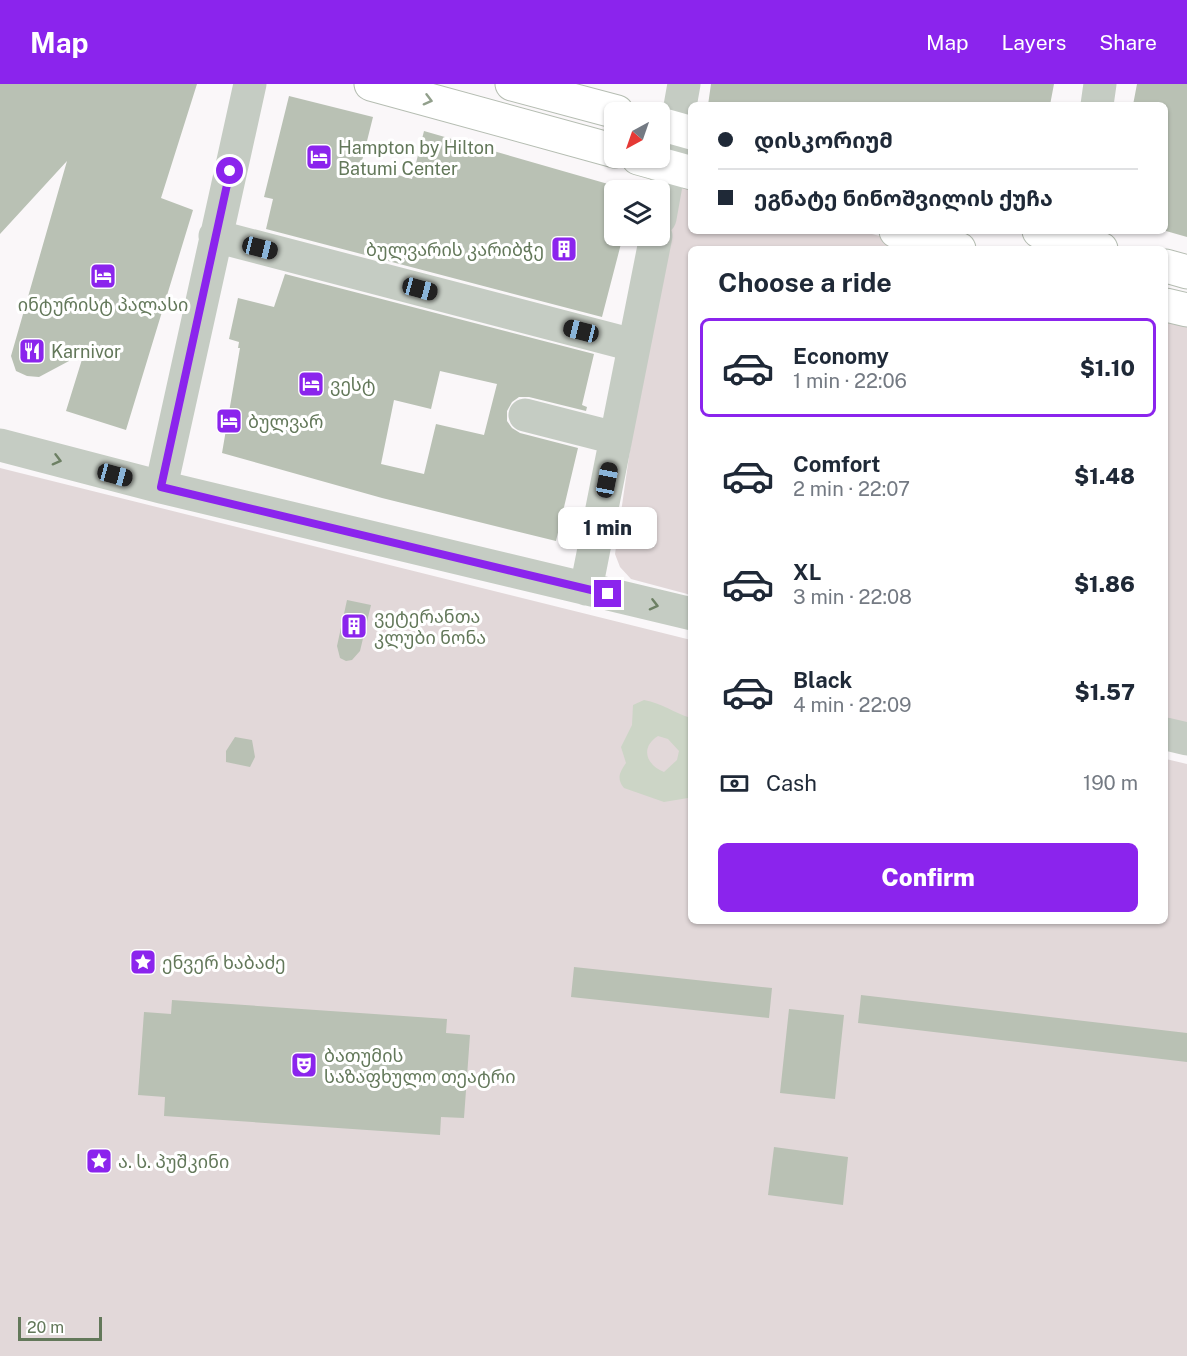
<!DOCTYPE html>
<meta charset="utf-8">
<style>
:root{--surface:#fff;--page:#f6f6f7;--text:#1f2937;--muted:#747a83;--line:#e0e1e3;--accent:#8b24ed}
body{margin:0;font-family:"Public Sans","Noto Sans Georgian",sans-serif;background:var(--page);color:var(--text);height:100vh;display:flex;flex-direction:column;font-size:22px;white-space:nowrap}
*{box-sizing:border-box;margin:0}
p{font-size:20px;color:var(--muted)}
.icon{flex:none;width:33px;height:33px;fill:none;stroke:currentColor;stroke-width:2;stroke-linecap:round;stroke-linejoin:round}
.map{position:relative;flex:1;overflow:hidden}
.panel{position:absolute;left:688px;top:162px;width:480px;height:678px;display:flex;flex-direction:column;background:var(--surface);border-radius:9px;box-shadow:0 2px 4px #0004}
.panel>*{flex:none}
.hud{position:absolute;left:688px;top:18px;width:480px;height:132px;border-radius:9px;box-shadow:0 2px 4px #0004;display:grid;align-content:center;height:132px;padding:0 30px;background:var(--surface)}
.needle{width:39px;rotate:220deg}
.tools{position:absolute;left:604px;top:18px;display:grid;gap:12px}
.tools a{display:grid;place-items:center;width:66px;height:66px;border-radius:9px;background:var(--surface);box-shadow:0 2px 4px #0004;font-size:30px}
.scale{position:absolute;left:18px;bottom:15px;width:84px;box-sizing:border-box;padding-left:6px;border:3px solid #63785a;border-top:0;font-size:16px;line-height:21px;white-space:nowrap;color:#63785a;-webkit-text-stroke:4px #fff;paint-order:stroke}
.end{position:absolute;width:27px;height:27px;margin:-14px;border:8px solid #8b24ed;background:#fff;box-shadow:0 0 0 3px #fff}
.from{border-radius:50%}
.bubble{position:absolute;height:42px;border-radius:9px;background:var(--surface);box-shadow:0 2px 4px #0004;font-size:20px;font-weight:800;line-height:42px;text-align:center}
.car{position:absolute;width:18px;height:36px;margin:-18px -9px;border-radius:8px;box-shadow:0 0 4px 2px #0007;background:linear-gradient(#222 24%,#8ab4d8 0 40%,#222 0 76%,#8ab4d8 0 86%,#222 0)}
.hud b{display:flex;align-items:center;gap:21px;height:57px;font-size:22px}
.hud b+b{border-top:2px solid var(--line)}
.hud i{width:15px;height:15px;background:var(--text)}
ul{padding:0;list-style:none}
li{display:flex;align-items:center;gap:18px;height:99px;margin:0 12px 9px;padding:0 18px;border:3px solid transparent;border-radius:9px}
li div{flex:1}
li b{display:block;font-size:22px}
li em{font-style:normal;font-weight:800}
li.active{border-color:var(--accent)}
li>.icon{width:54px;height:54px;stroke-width:1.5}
h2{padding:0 30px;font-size:27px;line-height:72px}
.pay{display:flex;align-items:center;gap:15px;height:66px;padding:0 30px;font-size:22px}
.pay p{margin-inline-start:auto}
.cta{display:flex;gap:12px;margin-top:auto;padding:12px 30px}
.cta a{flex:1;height:69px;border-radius:9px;background:var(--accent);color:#fff;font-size:24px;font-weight:800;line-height:69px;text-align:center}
header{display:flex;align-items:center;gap:36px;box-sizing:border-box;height:84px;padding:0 30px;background:var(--accent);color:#fff}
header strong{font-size:28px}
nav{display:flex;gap:33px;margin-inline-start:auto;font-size:21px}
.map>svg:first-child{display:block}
.green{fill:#e2d8d9}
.water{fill:#ccd5c6;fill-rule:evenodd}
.building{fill:#b9c1b4;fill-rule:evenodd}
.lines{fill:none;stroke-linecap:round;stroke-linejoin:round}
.major-casing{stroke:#b5bdb2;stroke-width:35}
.minor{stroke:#c5ccc3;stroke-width:33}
.major{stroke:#fff;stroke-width:33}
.oneway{stroke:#92a08c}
.oneway2{stroke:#6d8064}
.route{stroke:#8b24ed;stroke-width:8}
.labels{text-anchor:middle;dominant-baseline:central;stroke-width:6;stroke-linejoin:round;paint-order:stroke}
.poi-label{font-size:18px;fill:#63785a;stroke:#fff;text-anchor:start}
</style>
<header>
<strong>Map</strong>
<nav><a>Map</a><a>Layers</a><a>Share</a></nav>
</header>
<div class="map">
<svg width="1187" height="1272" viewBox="0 0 1187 1272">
<rect width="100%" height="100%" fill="#faf7f9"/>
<path class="green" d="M683,100l8,2 1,45h169l67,18h-236l-1,346 -60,-16 -11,-12 -5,-13 51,-354z
M1166,228l21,6v408l-21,-5z
M0,384l691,172 1,281h474v-162l21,5v592h-1187z"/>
<path class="water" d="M644,616c18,3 30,13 47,18l1,76 -4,4 -24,4 -40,-14c-8,-10 -4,-16 2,-25l-5,-16 11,-22 1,-20zM658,652l10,3 11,12 -2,9 -13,12c-18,-7 -24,-25 -6,-36z"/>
<path class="building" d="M0,0h197l-36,114 32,12 -67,220 -60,-19 18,-58 -45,24 -12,-1 -11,-5 -5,-15 56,-195 -67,73z
M711,0h343l-4,21h-342z
M1137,0h50v153l-21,-6v-126h-33z
M289,12l84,21 -12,48 51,14 12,-48 191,55v50h8l-21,81 -336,-88 7,-30 -9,-2z
M285,190l309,80 -12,51 5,2 -1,4 -57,-14h-10l-7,5 -5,9v10l5,7 8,5 58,15 -22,93 -174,-43 -160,-45 18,-105h-2l1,-6 -10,-3 9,-41 36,9zM440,287l57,13 -13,51 -48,-11 -12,50 -43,-10 13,-64 37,9z
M347,516l24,5 -11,46 -8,9 -6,1 -6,-3 -3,-12z
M235,653l17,3 3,17 -5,10 -24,-5v-11z
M574,883l198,21 -3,30 -198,-21z
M861,911l326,38v29l-329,-39z
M172,916l275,19 -1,14 24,2 -6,83 -23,-1 -1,18 -276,-19 1,-19 -27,-2 6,-83 27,2z
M789,925l55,6 -9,84 -55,-6z
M774,1063l74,10 -5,48 -75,-10z"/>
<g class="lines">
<defs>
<path id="major" d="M371,0l244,67
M512,0l105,28
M660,40l32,9
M638,74l54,15
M896,147l63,18
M1039,147l62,18
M1166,182l21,6
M1166,221l21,5"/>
</defs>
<use href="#major" class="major-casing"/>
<path class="minor" d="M1097,21l3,-21
M660,134l24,-134
M215,152l418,109
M525,331l90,23
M0,361l161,42 531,127
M161,403l89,-403
M586,505l70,-353
M1166,650l21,5"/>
<use href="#major" class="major"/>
</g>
<defs><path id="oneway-chevron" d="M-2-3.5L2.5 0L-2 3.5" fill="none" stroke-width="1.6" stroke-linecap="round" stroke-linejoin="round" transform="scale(1.5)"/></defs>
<use class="oneway" href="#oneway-chevron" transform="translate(428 16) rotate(15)"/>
<g class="oneway2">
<use href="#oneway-chevron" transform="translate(57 376) rotate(15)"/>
<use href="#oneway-chevron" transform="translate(654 521) rotate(14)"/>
</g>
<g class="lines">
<path class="route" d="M230,87l-69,316 447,107"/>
</g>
<defs>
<symbol id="hotel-square" viewBox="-11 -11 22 22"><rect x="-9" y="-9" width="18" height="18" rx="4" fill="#8b24ed" stroke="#fff"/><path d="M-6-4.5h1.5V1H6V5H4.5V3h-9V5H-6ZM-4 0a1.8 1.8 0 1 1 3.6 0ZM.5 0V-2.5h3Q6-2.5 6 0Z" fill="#fff"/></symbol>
<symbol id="building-square" viewBox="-11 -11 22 22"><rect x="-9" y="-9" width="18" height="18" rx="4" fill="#8b24ed" stroke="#fff"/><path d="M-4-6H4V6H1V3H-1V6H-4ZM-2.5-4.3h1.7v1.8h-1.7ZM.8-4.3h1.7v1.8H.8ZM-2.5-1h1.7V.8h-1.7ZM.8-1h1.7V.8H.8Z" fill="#fff"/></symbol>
<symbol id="restaurant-square" viewBox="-11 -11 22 22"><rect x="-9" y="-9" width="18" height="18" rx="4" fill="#8b24ed" stroke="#fff"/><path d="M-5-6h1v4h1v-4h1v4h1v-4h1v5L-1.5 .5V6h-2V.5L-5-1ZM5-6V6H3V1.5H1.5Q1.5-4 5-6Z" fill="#fff"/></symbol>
<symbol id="sight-square" viewBox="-11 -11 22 22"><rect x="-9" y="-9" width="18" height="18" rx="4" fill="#8b24ed" stroke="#fff"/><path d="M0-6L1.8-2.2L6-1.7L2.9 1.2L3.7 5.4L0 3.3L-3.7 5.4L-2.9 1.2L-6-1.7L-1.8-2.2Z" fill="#fff"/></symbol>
<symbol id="theatre-square" viewBox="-11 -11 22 22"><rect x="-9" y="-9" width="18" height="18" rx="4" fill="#8b24ed" stroke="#fff"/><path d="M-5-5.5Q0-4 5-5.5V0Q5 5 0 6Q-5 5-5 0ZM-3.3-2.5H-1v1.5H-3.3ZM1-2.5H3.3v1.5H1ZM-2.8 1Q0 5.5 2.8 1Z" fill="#fff"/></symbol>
</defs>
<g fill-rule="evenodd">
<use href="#hotel-square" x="304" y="58" width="30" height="30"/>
<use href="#building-square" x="549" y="150" width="30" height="30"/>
<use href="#hotel-square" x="88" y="177" width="30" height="30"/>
<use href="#restaurant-square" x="17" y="252" width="30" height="30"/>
<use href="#hotel-square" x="296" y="285" width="30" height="30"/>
<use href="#hotel-square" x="214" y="322" width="30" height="30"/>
<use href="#building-square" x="339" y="527" width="30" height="30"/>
<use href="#sight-square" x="128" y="863" width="30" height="30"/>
<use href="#theatre-square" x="289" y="966" width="30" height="30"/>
<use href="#sight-square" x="84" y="1062" width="30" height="30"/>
</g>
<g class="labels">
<g class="poi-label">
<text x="338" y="63">Hampton by Hilton<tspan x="338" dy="21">Batumi Center</tspan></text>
<text x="544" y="165" text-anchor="end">ბულვარის კარიბჭე</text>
<text x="103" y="220" text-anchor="middle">ინტურისტ პალასი</text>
<text x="51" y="267">Karnivor</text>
<text x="330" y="300">ვესტ</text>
<text x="248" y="337">ბულვარ</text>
<text x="374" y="532">ვეტერანთა<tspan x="374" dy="21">კლუბი ნონა</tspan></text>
<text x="162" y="878">ენვერ ხაბაძე</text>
<text x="324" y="971">ბათუმის<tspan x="324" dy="21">საზაფხულო თეატრი</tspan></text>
<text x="118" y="1077">ა. ს. პუშკინი</text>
</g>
</g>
</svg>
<div class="tools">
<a><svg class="needle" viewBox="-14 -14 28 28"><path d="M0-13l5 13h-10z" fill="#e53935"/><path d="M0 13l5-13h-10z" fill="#747a83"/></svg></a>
<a><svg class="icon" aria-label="layers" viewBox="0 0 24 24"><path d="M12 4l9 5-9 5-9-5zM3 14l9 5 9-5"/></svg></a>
</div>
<div class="scale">20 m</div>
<i class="end from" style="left:230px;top:87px"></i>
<i class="end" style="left:608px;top:510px"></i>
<div class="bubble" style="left:558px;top:423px;width:99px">1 min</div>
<i class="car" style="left:260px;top:164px;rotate:104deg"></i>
<i class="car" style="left:420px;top:205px;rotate:105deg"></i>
<i class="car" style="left:581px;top:247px;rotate:284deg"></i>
<i class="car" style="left:115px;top:391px;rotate:105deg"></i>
<i class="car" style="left:607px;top:396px;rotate:11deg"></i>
<div class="hud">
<b><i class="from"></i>დისკორიუმ</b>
<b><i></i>ეგნატე ნინოშვილის ქუჩა</b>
</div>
<section class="panel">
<h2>Choose a ride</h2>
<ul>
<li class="active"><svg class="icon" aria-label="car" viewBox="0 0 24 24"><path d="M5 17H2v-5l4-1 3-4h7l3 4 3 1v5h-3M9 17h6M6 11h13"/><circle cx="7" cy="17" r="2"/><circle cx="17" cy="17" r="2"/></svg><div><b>Economy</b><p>1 min · 22:06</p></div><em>$1.10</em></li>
<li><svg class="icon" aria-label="car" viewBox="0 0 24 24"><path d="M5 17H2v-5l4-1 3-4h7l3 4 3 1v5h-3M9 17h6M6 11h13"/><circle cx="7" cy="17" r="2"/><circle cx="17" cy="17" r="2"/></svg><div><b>Comfort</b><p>2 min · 22:07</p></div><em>$1.48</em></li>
<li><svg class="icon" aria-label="car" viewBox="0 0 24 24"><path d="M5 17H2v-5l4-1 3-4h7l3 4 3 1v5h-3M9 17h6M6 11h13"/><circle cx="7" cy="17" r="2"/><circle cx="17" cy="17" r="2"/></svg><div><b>XL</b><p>3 min · 22:08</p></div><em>$1.86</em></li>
<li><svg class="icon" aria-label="car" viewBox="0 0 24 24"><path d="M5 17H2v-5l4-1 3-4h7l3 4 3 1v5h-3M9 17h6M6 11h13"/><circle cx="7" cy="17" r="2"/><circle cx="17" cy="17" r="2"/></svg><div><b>Black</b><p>4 min · 22:09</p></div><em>$1.57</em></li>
</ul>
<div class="pay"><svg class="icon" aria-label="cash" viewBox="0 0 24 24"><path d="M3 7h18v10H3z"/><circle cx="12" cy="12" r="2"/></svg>Cash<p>190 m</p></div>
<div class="cta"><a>Confirm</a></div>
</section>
</div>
